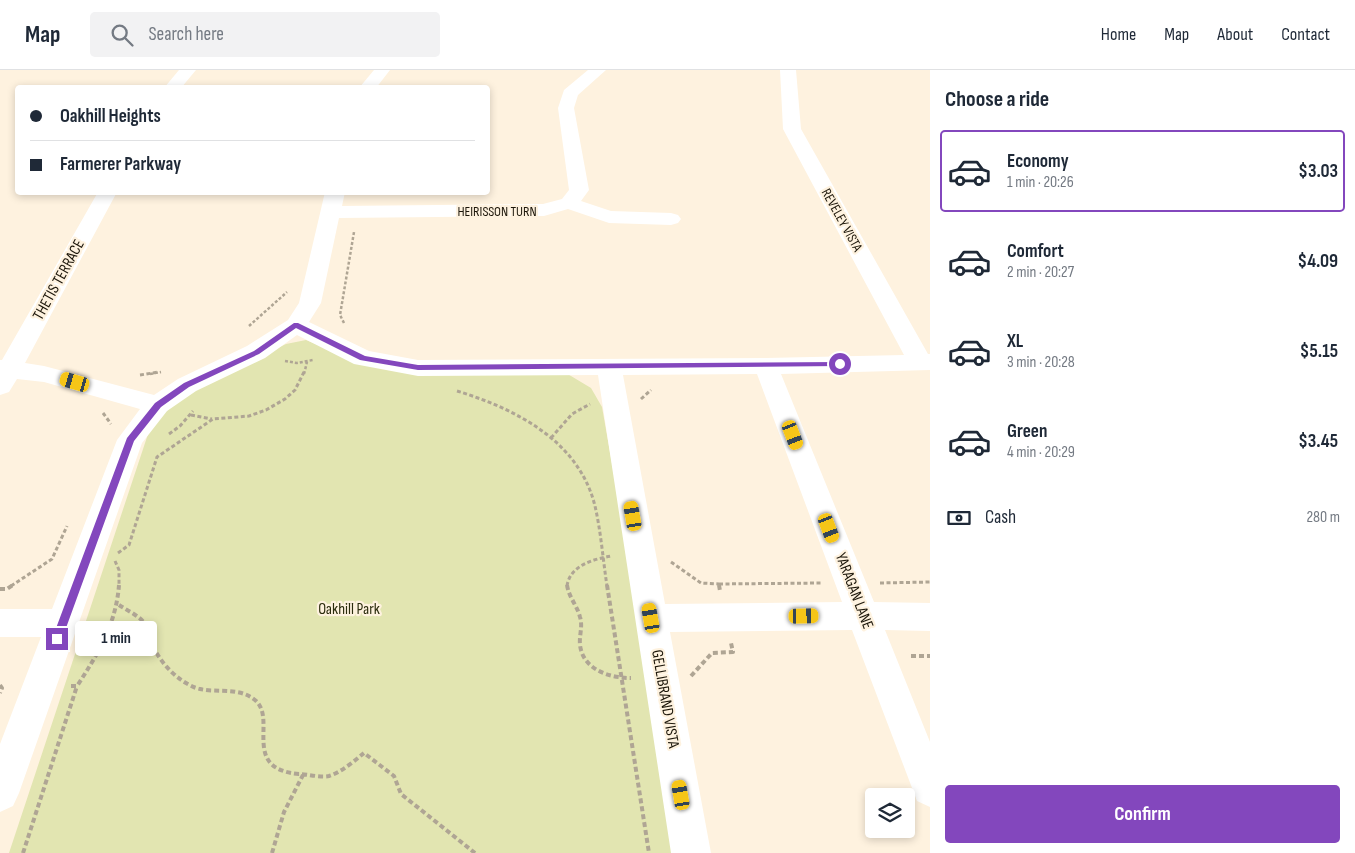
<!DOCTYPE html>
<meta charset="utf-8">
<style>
:root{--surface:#fff;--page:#f2f2f3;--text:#1f2937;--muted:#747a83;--line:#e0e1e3;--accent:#8347bd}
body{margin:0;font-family:"Sofia Sans Condensed",sans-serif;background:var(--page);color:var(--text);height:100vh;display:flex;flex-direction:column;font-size:19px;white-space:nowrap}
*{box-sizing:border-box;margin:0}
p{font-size:16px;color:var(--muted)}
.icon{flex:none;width:28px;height:28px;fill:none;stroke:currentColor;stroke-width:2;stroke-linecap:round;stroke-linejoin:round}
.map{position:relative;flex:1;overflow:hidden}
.details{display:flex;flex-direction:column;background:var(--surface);width:425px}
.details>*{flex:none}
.hud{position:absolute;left:15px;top:15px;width:475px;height:110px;border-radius:5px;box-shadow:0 2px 8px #0003;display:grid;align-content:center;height:110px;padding:0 15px;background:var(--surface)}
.buttons{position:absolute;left:865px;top:718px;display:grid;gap:10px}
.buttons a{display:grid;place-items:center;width:50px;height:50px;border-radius:5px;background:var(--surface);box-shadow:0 2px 8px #0003;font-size:25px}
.end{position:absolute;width:22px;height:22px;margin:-11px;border:6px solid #8347bd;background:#fff;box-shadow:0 0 0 2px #fff}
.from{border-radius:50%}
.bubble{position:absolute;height:35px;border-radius:5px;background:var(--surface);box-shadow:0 2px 8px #0003;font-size:16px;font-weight:700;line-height:35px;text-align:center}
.car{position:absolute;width:15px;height:30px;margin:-15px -8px;border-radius:6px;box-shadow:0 0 4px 1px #0007;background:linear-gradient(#f5c518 24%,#345 0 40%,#f5c518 0 76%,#345 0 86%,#f5c518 0)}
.hud b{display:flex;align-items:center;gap:18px;height:48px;font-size:19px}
.hud b+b{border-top:1px solid var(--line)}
.hud i{width:12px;height:12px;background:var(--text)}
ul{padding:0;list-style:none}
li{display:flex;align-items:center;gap:15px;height:82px;margin:0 10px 8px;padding:0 5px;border:2px solid transparent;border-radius:5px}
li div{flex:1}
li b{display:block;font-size:19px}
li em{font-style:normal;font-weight:700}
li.selected{border-color:var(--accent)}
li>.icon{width:45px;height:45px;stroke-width:1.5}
h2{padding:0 15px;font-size:22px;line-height:60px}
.pay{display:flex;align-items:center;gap:12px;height:55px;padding:0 15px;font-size:19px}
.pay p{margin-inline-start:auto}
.cta{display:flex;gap:10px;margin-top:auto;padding:10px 15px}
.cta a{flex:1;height:58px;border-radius:5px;background:var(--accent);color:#fff;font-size:20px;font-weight:700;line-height:58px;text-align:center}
header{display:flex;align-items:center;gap:30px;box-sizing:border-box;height:70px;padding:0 25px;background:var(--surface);border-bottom:1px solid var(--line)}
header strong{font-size:24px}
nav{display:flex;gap:28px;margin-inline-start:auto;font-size:18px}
.search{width:350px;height:45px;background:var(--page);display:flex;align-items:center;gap:12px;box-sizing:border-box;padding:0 18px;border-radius:5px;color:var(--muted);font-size:19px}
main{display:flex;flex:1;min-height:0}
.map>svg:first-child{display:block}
.green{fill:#e2e5b1}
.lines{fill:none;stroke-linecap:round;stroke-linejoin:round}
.path-far2{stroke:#afa594;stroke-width:2.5;stroke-dasharray:3 2;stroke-linecap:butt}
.path-far1{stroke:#afa594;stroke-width:3;stroke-dasharray:4 2.5;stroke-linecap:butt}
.path{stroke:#afa594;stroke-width:4;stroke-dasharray:5 3;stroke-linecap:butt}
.minor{fill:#fff;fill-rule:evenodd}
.route{fill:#8347bd}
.labels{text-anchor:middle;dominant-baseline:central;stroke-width:4.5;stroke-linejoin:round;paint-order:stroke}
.far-street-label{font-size:14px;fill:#1b1509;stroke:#fef2df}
.street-label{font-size:16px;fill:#1b1509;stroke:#fef2df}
.park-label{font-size:16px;fill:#2b2c0d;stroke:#fef2df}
</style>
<header>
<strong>Map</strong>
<div class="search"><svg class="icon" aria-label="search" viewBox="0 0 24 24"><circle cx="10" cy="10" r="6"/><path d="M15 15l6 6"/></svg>Search here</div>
<nav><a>Home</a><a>Map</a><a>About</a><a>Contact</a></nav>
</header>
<main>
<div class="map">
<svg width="930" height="783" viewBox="0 0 930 783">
<rect width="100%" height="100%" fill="#fef2df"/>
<path class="green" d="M306,270l53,22 207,11 25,15 11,19 79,446h-672l142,-428 40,-36 95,-45z"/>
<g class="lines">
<path class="path-far2" d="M344,253l-4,-8 14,-83
M249,256l38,-34
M285,291l12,2 16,-3
M150,304l11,-2
M304,304l3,-12"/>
<path class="path-far1" d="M140,305l19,-3
M457,321c59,18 122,50 138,115 6,26 8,54 12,80
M641,329l10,-9
M103,343l8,11
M191,345l21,4
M169,364l11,-8 13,-15
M551,368l21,-24 18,-10
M118,483l11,-8 28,-88 56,-38 36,-3 17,-6 19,-11 10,-9 9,-18
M115,491l4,9v16
M671,492l30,21 18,1v2
M880,513l50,-1
M719,514l102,-1
M11,516l41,-27 15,-33
M567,516c3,-21 27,-27 45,-30"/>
<path class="path" d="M567,515c2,13 10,20 13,32 3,10 -1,18 0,28 3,25 30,33 51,33
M607,515l42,268
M719,515l1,6
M0,519h7l6,-4
M119,535c9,6 21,11 27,20 6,7 5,17 9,25 5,10 15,22 25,29 5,4 14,9 20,10 17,4 40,-2 55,11 23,19 -15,69 44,74 8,0 22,4 30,2 13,-4 25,-15 35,-23l30,23 7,18 74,59
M911,586h19
M691,606l21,-23 21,-1 -2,-9
M0,615l2,3 -2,5
M71,616h6c21,-32 39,-62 42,-101
M23,783l54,-167
M272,783l12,-41 19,-37"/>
<path class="minor" d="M179,0h17l-15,18h-17z
M374,0h16l-14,18h-17z
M588,0h18l-28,25 -4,13 15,82 -8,11 30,10 60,2 7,2 3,4 -3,4 -7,2 -62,-2 -41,-14 -24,7 -205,2 -18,85 -12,19 60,29 49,9 348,-2 138,-3 -121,-226 -3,-59h16l5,59 127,225h2v16l-149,4 93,228 56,1v28l-45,-1 45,112v65l-13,-6 -65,-171 -182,2 41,221h-40l-73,-478 -180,1 -64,-12 -57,-29 -32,23 -69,33 -29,20 -25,32 -123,350 -6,13 -13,6v-68l41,-107h-41v-28h52l65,-169 23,-31 -96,-27 -27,-3 -8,13 -9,3v-35h2l96,-168h19l-92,171 19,3 110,29 24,-16 69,-33 41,-26 11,-17 26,-111h20l-3,14 201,-2 19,-5 7,-9 -11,-82 6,-18zM757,304l85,228 -177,2 -42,-229z"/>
</g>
<path class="route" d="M294,253h4l67,33 53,9 422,-3 4,2 -4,2 -422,4 -58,-10 -64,-32 -37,26 -70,33 -28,20 -27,34 -72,198 -5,4 -4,-1 -1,-3 75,-201 28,-35 29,-20 70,-32z"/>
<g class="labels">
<g class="far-street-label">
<text x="497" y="141">HEIRISSON TURN</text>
<text transform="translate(842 150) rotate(61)">REVELEY VISTA</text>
</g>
<g class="street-label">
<text transform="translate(59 210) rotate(-61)">THETIS TERRACE</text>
<text transform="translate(854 521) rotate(69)">YARAGAN LANE</text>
<text transform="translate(665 629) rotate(80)">GELLIBRAND VISTA</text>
</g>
<g class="park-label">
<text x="349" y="539">Oakhill Park</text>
</g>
</g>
</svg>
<div class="buttons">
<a><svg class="icon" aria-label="layers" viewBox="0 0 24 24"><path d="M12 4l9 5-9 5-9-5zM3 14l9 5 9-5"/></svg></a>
</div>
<i class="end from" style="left:840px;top:294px"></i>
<i class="end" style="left:57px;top:569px"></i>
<div class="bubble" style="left:75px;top:551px;width:82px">1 min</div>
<i class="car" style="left:75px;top:312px;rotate:286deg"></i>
<i class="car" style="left:793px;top:365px;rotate:159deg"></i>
<i class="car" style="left:633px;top:446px;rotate:350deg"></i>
<i class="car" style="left:829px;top:458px;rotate:159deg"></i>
<i class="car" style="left:804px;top:546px;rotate:89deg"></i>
<i class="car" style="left:651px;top:548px;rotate:350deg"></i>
<i class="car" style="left:681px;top:725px;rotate:350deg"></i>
<div class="hud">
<b><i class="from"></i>Oakhill Heights</b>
<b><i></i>Farmerer Parkway</b>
</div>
</div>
<section class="details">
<h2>Choose a ride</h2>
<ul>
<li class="selected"><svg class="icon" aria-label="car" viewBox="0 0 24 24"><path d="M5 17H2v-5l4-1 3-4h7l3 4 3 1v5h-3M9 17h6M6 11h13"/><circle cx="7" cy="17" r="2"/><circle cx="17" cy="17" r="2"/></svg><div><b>Economy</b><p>1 min · 20:26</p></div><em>$3.03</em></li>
<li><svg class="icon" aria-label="car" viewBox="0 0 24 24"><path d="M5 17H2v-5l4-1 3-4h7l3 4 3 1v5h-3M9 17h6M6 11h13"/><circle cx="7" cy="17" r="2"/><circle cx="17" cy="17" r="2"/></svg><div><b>Comfort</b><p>2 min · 20:27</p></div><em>$4.09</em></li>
<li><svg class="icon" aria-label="car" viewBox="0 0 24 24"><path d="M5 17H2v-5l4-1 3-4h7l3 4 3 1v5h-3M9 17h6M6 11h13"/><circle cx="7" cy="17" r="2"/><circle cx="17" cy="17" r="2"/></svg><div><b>XL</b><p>3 min · 20:28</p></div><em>$5.15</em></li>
<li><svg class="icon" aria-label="car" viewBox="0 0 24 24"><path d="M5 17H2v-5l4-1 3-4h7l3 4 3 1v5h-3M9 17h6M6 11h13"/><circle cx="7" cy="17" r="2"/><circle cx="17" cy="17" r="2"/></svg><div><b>Green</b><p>4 min · 20:29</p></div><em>$3.45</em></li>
</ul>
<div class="pay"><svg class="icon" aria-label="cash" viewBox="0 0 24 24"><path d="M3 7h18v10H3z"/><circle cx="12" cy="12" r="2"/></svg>Cash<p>280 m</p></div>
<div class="cta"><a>Confirm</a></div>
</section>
</main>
